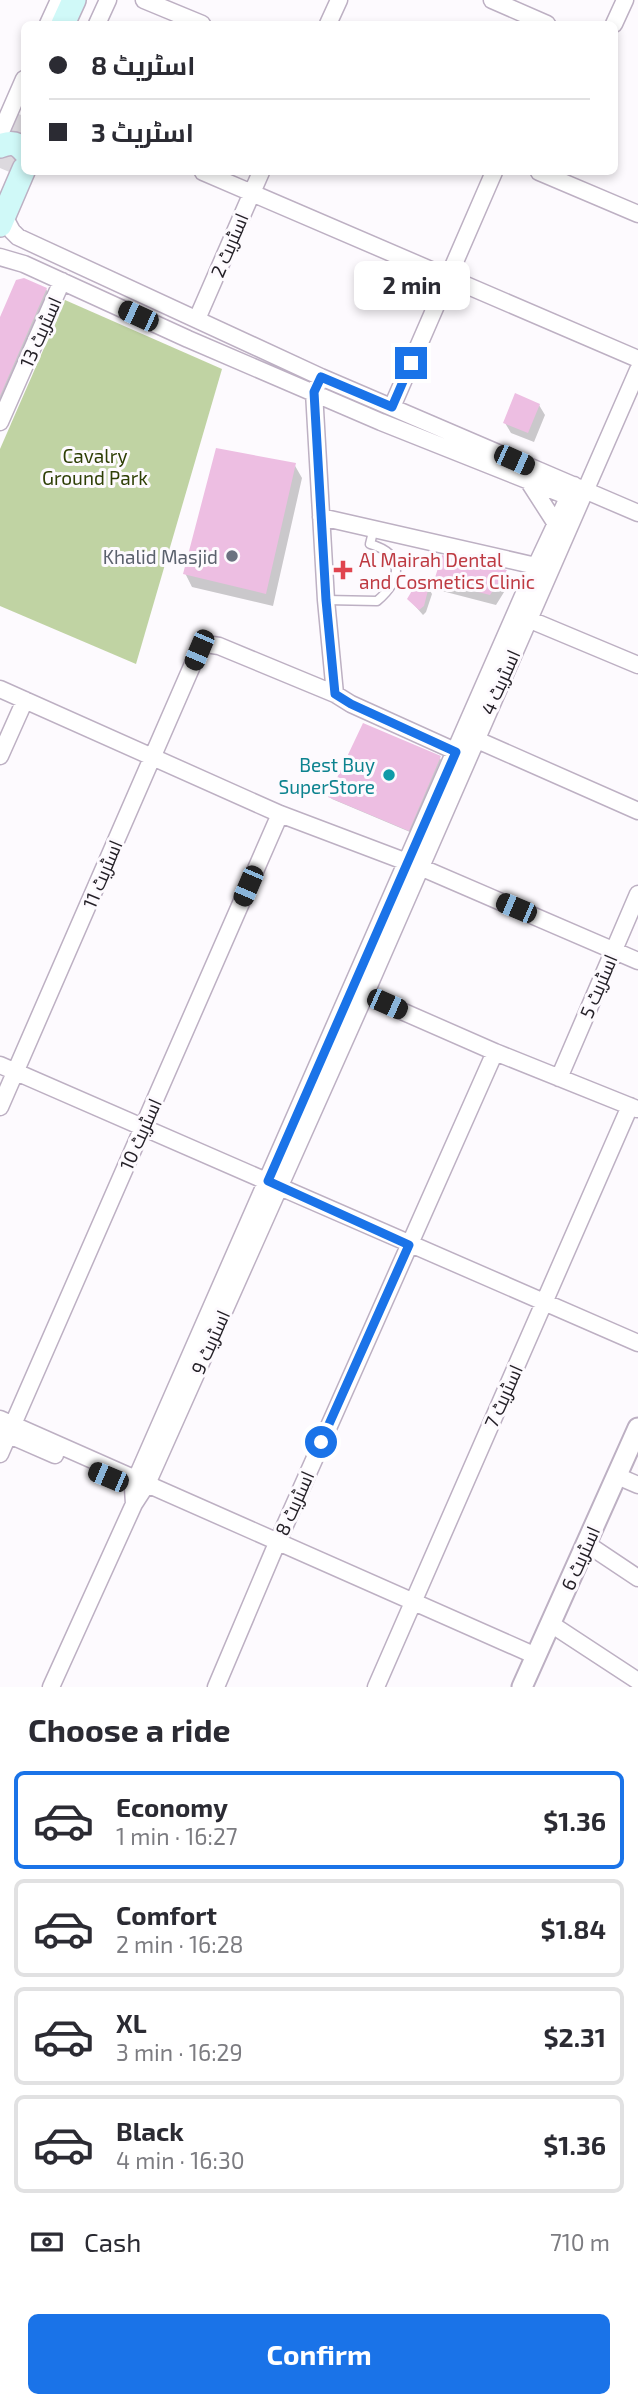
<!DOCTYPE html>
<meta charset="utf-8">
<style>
:root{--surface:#fff;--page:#f2f2f3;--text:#2b2b33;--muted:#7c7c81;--line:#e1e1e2;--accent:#1a73e8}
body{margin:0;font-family:"Exo 2",Cairo,sans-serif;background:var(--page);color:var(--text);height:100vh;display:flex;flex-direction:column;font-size:26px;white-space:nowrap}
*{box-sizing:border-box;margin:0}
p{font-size:23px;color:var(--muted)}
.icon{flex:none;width:38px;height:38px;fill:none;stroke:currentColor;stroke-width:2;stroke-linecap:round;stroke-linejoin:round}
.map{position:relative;height:1687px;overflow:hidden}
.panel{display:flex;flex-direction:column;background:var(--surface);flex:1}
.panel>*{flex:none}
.banner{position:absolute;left:21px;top:21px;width:597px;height:154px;border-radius:10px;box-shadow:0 4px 10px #0003;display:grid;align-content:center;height:154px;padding:0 28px;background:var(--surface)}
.end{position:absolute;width:32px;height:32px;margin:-16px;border:9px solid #1a73e8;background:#fff;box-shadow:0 0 0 4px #fff}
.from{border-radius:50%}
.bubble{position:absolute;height:49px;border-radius:10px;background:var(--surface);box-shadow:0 4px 10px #0003;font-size:23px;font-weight:700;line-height:49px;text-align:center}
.car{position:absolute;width:21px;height:42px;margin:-21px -10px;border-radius:9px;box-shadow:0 0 5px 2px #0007;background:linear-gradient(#222 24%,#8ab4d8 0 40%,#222 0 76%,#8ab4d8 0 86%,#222 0)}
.banner b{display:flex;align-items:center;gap:24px;height:66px;font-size:26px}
.banner b+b{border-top:2px solid var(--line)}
.banner i{width:18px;height:18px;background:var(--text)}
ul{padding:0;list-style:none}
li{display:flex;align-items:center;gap:21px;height:98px;margin:0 14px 10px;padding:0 14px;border:4px solid var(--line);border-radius:10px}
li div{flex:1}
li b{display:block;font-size:26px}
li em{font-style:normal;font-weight:700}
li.current{border-color:var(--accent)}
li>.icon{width:63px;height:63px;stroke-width:1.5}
h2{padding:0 28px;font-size:32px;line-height:84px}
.pay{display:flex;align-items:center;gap:18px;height:77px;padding:0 28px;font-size:26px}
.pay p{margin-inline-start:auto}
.button{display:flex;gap:14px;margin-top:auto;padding:14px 28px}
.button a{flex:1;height:80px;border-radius:10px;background:var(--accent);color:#fff;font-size:28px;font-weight:700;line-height:80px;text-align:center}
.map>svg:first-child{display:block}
.green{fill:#c0d3a3}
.shadow{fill:#0003}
.building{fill:#edbee2}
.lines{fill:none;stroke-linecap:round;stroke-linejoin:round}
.secondary-tunnel{stroke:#dcd9de;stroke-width:23;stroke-dasharray:23 11;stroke-linecap:butt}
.service-casing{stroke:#bdb0c3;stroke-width:11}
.minor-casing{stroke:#bdb0c3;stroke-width:19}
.tertiary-casing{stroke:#bdb0c3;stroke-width:23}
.secondary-casing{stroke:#bdb0c3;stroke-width:26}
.service{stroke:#fff;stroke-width:8}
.minor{stroke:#fff;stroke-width:16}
.tertiary{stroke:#fff;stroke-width:19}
.secondary{stroke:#d0f9f8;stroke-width:23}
.route{stroke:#1a73e8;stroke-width:9}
.worship-dot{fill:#6b7280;stroke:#fdfafe;stroke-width:2.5}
.health-dot{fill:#e0444e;stroke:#fdfafe;stroke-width:2.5}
.culture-dot{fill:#0f9aa8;stroke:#fdfafe;stroke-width:2.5}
.labels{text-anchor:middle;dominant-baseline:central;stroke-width:6;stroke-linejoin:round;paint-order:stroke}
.street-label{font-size:19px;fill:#231f26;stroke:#fdfafe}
.park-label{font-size:19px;fill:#2e3f05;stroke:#fdfafe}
.worship-label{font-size:19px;fill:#5b616d;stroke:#fdfafe;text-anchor:end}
.health-label{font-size:19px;fill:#be3a42;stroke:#fdfafe;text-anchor:start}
.culture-label{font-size:19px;fill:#0d838f;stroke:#fdfafe;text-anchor:end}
</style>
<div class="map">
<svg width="638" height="1687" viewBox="0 0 638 1687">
<rect width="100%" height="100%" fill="#fdfafe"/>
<path class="green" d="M65,300l157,69 -86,295 -136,-58v-157z"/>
<path class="shadow" d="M46,289l5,9 -51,115v-92z
M539,405l6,10 -11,27 -23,-9 -6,-10z
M294,464l8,14 -29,128 -81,-19 -7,-14z
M506,572l5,9 -15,24 -54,-14 -6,-10z
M428,587l4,7 -6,18 -3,3 -14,-16z
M440,758l1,2 -31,72 -78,-33 -2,-2z"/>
<path class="building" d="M24,278l23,10 -47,108v-79l16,-37z
M515,393l25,11 -12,29 -25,-10z
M216,448l80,15 -30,131 -83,-20z
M442,555l65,15 -17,25 -56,-14z
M415,579l14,7 -5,20 -5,4 -12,-11 6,-10z
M363,723l78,33 -32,75 -81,-34z"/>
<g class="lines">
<path class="secondary-tunnel" d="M0,168l24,-55"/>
<defs>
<path id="service" d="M326,600l51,1c25,-21 28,-47 -7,-57l4,-16"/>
<path id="minor" d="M144,0l58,24
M492,0l55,24
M48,24l11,-24
M97,24l11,-24
M328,24l11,-24
M614,24l11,-24
M0,134l24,-55
M203,172l435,187
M539,172l99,42
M4,216l8,15 6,6 303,140 317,136
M0,257l24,7 164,75 193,83 196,78
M197,319l64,-147
M317,386l-3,6 12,208 9,94
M392,407l102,-235
M0,422l62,-141
M529,482l27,42
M321,517l215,49
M528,619l110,46
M0,689l280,125 140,53 218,94
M475,739l163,72
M0,756l25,-56
M365,995l130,57 142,57
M0,1065l638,278
M559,1078l79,-184
M0,1107l199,-457 7,-6 13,2 116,48 16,10 115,52
M0,1419l536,237
M0,1431l55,24
M0,1454l280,-640
M617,1476l21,9
M134,1504l-1,-16 3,-9 400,-913 38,-81
M587,1544l51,34
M551,1624l87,57
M51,1687l83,-183 13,-20 218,-489 273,-625
M216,1687l58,-137 221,-498
M376,1687l254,-581"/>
<path id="tertiary" d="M522,1687l116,-259"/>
<path id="secondary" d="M63,24l11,-24
M0,146c10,-4 17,-4 24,5
M0,225l24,-56"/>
</defs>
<use href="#service" class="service-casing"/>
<use href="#minor" class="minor-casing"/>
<use href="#tertiary" class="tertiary-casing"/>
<use href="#secondary" class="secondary-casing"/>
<use href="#service" class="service"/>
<use href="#minor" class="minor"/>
<use href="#tertiary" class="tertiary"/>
<use href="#secondary" class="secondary"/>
</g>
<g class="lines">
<path class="route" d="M321,1442l88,-197 -141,-64 188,-429 -105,-48 -16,-10 -9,-94 -12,-208 7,-15 71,30 19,-44"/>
</g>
<circle class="worship-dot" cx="232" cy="556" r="7"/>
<path class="health-dot" d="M339.5 559.5h7v7h7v7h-7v7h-7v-7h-7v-7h7z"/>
<circle class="culture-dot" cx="389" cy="775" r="7"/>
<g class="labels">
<g class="street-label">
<text transform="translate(229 245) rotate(-67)">اسٹریٹ 2</text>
<text transform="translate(40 332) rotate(-66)">اسٹریٹ 13</text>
<text transform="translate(500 682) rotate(-66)">اسٹریٹ 4</text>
<text transform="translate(102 874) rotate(-67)">اسٹریٹ 11</text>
<text transform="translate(598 986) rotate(-67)">اسٹریٹ 5</text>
<text transform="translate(140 1134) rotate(-66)">اسٹریٹ 10</text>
<text transform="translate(210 1342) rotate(-66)">اسٹریٹ 9</text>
<text transform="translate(503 1396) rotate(-66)">اسٹریٹ 7</text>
<text transform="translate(294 1503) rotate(-66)">اسٹریٹ 8</text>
<text transform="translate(580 1558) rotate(-66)">اسٹریٹ 6</text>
</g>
<g class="park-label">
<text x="95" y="455">Cavalry<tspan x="95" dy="22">Ground Park</tspan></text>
</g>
<g class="worship-label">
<text x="218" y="556">Khalid Masjid</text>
</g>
<g class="health-label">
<text x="359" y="559">Al Mairah Dental<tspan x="359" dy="22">and Cosmetics Clinic</tspan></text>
</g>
<g class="culture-label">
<text x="375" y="764">Best Buy<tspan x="375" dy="22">SuperStore</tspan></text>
</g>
</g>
</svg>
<i class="end from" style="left:321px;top:1442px"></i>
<i class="end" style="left:411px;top:363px"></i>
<div class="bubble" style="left:354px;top:261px;width:116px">2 min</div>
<i class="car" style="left:138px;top:316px;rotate:295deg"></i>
<i class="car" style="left:514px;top:460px;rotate:114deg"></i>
<i class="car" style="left:199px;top:650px;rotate:203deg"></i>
<i class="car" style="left:248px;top:886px;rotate:203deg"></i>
<i class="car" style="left:516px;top:908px;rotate:293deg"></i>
<i class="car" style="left:387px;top:1004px;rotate:114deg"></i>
<i class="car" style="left:108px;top:1477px;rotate:293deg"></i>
<div class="banner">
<b><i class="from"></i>اسٹریٹ 8</b>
<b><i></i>اسٹریٹ 3</b>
</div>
</div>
<section class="panel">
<h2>Choose a ride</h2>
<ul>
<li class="current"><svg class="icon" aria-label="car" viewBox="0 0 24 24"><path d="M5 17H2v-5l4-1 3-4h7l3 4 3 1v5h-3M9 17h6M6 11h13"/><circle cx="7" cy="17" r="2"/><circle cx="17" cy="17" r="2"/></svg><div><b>Economy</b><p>1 min · 16:27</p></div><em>$1.36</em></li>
<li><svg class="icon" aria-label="car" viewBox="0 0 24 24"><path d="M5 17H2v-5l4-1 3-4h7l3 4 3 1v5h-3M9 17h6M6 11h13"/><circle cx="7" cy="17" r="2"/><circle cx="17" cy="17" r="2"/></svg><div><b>Comfort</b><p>2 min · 16:28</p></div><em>$1.84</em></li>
<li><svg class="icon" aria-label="car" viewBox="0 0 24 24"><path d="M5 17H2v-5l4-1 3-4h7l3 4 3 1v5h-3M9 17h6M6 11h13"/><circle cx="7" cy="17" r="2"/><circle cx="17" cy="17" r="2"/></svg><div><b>XL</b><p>3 min · 16:29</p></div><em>$2.31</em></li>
<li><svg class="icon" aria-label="car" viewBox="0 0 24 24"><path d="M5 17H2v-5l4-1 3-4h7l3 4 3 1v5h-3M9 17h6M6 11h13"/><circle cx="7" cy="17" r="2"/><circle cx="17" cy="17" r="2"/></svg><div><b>Black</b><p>4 min · 16:30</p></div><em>$1.36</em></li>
</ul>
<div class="pay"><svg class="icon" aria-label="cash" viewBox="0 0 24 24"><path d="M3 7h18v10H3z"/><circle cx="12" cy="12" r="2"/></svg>Cash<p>710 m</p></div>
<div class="button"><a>Confirm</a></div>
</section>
